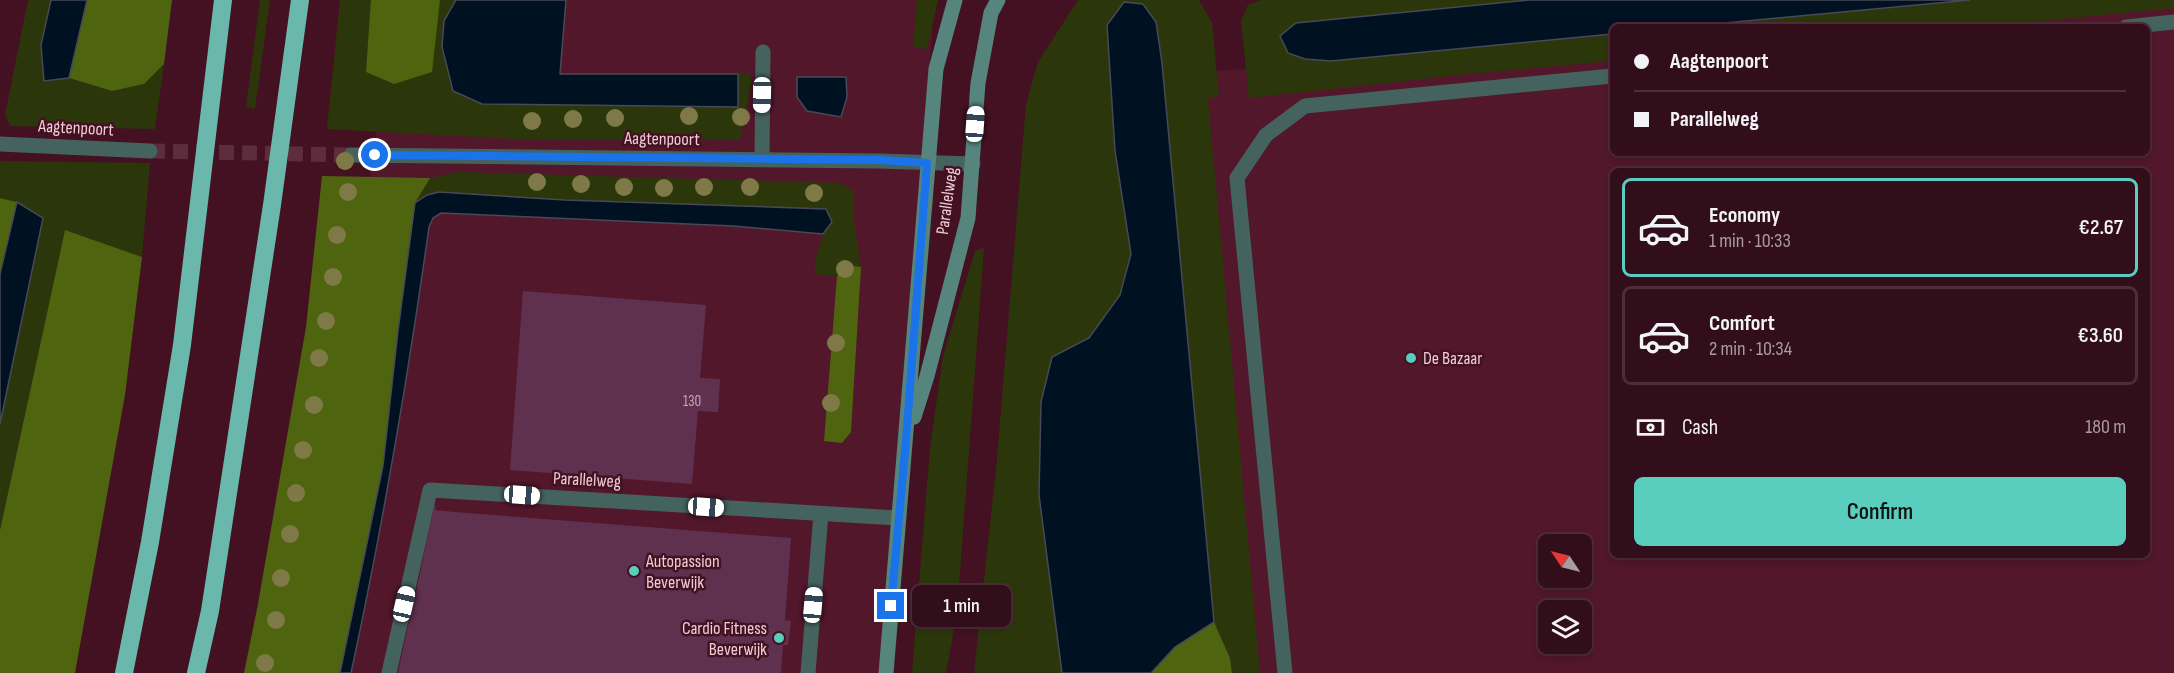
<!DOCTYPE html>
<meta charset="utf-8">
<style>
:root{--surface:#320d1a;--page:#3a1623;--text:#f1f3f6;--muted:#a89ca2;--line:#4d2d39;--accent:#59cebe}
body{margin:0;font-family:"Sofia Sans Condensed",sans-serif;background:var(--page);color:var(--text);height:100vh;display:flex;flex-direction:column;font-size:22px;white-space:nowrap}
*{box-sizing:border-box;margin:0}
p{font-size:20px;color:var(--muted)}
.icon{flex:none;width:33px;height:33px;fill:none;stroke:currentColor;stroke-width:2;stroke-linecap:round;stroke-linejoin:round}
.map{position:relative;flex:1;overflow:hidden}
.panel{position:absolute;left:1610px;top:168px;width:540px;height:390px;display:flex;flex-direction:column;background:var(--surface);border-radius:9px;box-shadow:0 3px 9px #0003,0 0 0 2px var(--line)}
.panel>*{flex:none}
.top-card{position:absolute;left:1610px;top:24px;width:540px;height:132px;border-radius:9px;box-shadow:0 3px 9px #0003,0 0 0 2px var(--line);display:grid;align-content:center;height:132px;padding:0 24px;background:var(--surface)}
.needle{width:39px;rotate:305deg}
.controls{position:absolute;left:1538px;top:534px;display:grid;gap:12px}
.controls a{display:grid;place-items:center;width:54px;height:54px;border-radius:9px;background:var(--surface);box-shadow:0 3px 9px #0003,0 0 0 2px var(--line);font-size:30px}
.end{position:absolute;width:27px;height:27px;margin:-14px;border:8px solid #1a73e8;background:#fff;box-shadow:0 0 0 3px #fff}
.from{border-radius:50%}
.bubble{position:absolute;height:42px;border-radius:9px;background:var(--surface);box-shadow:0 3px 9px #0003,0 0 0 2px var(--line);font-size:20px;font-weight:600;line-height:42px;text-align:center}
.car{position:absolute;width:18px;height:36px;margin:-18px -9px;border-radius:8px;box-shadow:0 0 4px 2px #0007;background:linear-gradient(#fff 24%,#345 0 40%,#fff 0 76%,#345 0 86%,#fff 0)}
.top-card b{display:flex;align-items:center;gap:21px;height:57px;font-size:22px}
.top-card b+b{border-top:2px solid var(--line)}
.top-card i{width:15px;height:15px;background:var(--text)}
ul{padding:10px 0 0;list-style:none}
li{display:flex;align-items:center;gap:18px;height:99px;margin:0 12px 9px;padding:0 12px;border:3px solid var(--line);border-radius:9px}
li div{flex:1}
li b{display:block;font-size:22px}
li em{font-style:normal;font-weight:600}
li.on{border-color:var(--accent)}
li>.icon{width:54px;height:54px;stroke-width:1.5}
.pay{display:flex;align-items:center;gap:15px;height:66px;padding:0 24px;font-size:22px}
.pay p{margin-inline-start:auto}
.primary-button{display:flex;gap:12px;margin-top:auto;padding:12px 24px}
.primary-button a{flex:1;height:69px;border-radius:9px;background:var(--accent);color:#111;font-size:24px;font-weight:600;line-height:69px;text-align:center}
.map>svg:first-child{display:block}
.built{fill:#52172b;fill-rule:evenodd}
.green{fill:#2b370b}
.forest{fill:#4f640e}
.water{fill:#001121;stroke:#474957;stroke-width:1.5}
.building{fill:#60314f}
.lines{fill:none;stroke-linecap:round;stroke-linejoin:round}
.street-tunnel{stroke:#5d2d3d;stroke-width:15;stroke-dasharray:15 8;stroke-linecap:butt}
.lane{stroke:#45635e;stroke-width:15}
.street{stroke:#45635e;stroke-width:15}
.secondary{stroke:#55857d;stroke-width:15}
.highway{stroke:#6ab7ab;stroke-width:18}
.tree{fill:#7e7946}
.route{stroke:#1a73e8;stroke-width:8}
.poi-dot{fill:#59cebe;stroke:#431122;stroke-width:2}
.labels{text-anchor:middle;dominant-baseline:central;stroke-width:5;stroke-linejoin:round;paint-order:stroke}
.number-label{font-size:15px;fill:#caa5b3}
.street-label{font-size:18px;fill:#eeccd4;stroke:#431122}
.poi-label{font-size:18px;fill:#eeccd4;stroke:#431122;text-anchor:start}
</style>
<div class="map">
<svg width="2174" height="673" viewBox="0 0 2174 673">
<rect width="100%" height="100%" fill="#431122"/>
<path class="built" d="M396,0h538l-28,440 -17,233h-621l55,-177z
M1959,0h215v673h-941l-46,-599 425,-41v120h534v-126h-467zM1612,171h534v384h-534zM1548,544h33v34h-33zM1548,610h33v34h-33z"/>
<path class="green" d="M28,0h23l-10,45 3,36 25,-3 43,13 32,-7 20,-20 -9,65 -145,-3 -5,-11z
M260,0h10l-15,109 -9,-2z
M340,0h116l-11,21 -3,27 11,43 285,15v-32h12l2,7 -12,59 -225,-1 -188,-10z
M917,0h21l-11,49 -14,-2z
M1078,0h121l13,23 7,73 -11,2 52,575h-28l-2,-15 -16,-36 -52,-559 -6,-41 -13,-18 -19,-2 -9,148 16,104 -11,41 -31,43 -37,19 -13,138 23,178h-88l23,-214 29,-355 12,-42z
M1261,0h268l-232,23 -17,13 8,17 43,8 281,-27v27l-144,13 -219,24 -8,-77 7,-16z
M1970,0h204v8l-195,19h-297z
M0,161l150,2 -8,94 -77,-27 -65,300v-106l43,-206 -26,-16 -17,-4z
M459,172l382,11 13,9v28l7,47 -15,-2 -9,11 -23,-2c2,-21 6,-36 18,-52l-6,-13 -261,-9 -126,-8 -12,3 -12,8 15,-25z
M984,248l-27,365 -11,60h-34l18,-225 13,-92 32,-105z"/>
<path class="forest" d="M87,0h85l-8,64 -20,20 -32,7 -43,-13z
M371,0h69l-8,72 -38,12 -28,-12z
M322,176l108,2 -15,25 -17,128 -15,135 -43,207h-96l14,-69 48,-277z
M0,198l17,4 -17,72z
M65,230l77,27 -17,138 -50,278h-75v-143z
M846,265l15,2 -10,165 -9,11 -18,-2 13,-165z
M1214,622l16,36 2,15h-81l24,-26z"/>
<path class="water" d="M51,0h36l-18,78 -25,3 -3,-36z
M456,0h110l-6,74h178v33l-256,-3 -29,-13 -11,-44 2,-26z
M1529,0h441l-288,27h-70v7l-281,27 -26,-2 -17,-6 -8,-17 16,-13z
M1124,2l19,2 13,18 6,41 52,559 -39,25 -24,26h-89l-23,-178 2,-93 11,-45 37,-19 31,-43 11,-41 -16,-103 -8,-126z
M797,77h49l1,20 -6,20 -34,-6 -10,-14z
M439,192l126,8 261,9 6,13 -9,12 -90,-8 -292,-13 -8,5 -4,9c-21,150 -46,298 -78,446h-11l43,-207 15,-135 17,-128 12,-8z
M17,202l26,16 -43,206v-150z"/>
<path class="building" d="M523,291l183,14 -6,73 20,1 -2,33 -20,-1 -6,73 -182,-14z
M434,506h2l-1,4 19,2 337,26 -6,82 6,1 -3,24h-5l-2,28h-383l12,-57 -5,-2 5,-24 6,2z"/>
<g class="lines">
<path class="street-tunnel" d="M150,151l201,4"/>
<path class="lane" d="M2126,27l48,-5
M762,159l1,-107
M389,673l41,-183 468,28
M808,673l13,-159
M1285,673l-48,-495 29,-43 39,-29 307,-30"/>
<path class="street" d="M0,144l150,7
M351,155l528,6 94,3"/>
<path class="secondary" d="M914,417l13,-41 41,-158 10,-135 13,-70 7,-13
M886,673l50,-604 19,-69"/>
<path class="highway" d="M124,673l26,-131 32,-197 41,-345
M196,673l14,-62 62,-406 28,-205"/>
</g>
<g class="tree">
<circle cx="689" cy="116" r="9"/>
<circle cx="741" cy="117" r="9"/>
<circle cx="615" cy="118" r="9"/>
<circle cx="573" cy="119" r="9"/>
<circle cx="532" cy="121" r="9"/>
<circle cx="345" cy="161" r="9"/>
<circle cx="537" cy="182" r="9"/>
<circle cx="581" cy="184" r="9"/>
<circle cx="624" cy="187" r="9"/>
<circle cx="704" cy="187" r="9"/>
<circle cx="750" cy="187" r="9"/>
<circle cx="664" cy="188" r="9"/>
<circle cx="348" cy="192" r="9"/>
<circle cx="814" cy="193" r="9"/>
<circle cx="337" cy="235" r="9"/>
<circle cx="845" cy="269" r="9"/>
<circle cx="333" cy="277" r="9"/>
<circle cx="326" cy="321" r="9"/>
<circle cx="836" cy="343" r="9"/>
<circle cx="319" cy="358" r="9"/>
<circle cx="831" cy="403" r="9"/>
<circle cx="314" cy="405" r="9"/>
<circle cx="303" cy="450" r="9"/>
<circle cx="296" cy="493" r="9"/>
<circle cx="290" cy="534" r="9"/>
<circle cx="281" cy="578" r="9"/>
<circle cx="276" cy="620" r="9"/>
<circle cx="265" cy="663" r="9"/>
</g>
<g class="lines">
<path class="route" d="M375,155l504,5 48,3 -21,277 -15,166"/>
</g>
<g class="poi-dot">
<circle cx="1411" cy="358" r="6"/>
<circle cx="634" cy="571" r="6"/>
<circle cx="779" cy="638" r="6"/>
</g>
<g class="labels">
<g class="number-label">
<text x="692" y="401">130</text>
</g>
<g class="street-label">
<text transform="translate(76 128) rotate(3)">Aagtenpoort</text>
<text transform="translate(662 139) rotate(1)">Aagtenpoort</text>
<text transform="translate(947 201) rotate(-82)">Parallelweg</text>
<text transform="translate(587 480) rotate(3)">Parallelweg</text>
</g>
<g class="poi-label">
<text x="1423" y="358">De Bazaar</text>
<text x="646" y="561">Autopassion<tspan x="646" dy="21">Beverwijk</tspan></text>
<text x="767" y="628" text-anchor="end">Cardio Fitness<tspan x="767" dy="21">Beverwijk</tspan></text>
</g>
</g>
</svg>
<div class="controls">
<a><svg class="needle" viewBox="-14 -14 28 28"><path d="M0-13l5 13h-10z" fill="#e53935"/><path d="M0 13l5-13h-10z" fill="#a89ca2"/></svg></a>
<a><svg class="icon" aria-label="layers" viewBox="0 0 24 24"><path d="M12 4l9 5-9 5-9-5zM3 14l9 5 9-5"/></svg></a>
</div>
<i class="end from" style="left:375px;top:155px"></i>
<i class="end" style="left:891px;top:606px"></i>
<div class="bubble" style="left:912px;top:585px;width:99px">1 min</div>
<i class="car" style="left:762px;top:95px;rotate:181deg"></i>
<i class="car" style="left:975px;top:124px;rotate:4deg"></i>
<i class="car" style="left:522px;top:495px;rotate:94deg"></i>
<i class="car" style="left:706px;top:507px;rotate:94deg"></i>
<i class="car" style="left:404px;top:604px;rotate:13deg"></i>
<i class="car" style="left:813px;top:605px;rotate:5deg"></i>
<div class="top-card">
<b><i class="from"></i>Aagtenpoort</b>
<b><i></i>Parallelweg</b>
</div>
<section class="panel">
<ul>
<li class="on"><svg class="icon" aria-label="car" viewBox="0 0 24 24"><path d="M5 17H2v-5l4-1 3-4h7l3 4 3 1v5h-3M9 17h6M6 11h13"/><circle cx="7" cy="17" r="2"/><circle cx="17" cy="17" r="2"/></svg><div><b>Economy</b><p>1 min · 10:33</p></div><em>€2.67</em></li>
<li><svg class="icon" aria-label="car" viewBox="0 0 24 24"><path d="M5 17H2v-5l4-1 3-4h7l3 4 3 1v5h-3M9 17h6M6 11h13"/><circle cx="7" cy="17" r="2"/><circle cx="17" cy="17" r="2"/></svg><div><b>Comfort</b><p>2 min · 10:34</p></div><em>€3.60</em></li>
</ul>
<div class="pay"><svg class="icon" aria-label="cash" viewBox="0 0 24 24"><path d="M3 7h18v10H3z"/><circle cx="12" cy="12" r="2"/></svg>Cash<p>180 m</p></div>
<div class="primary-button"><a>Confirm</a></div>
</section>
</div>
